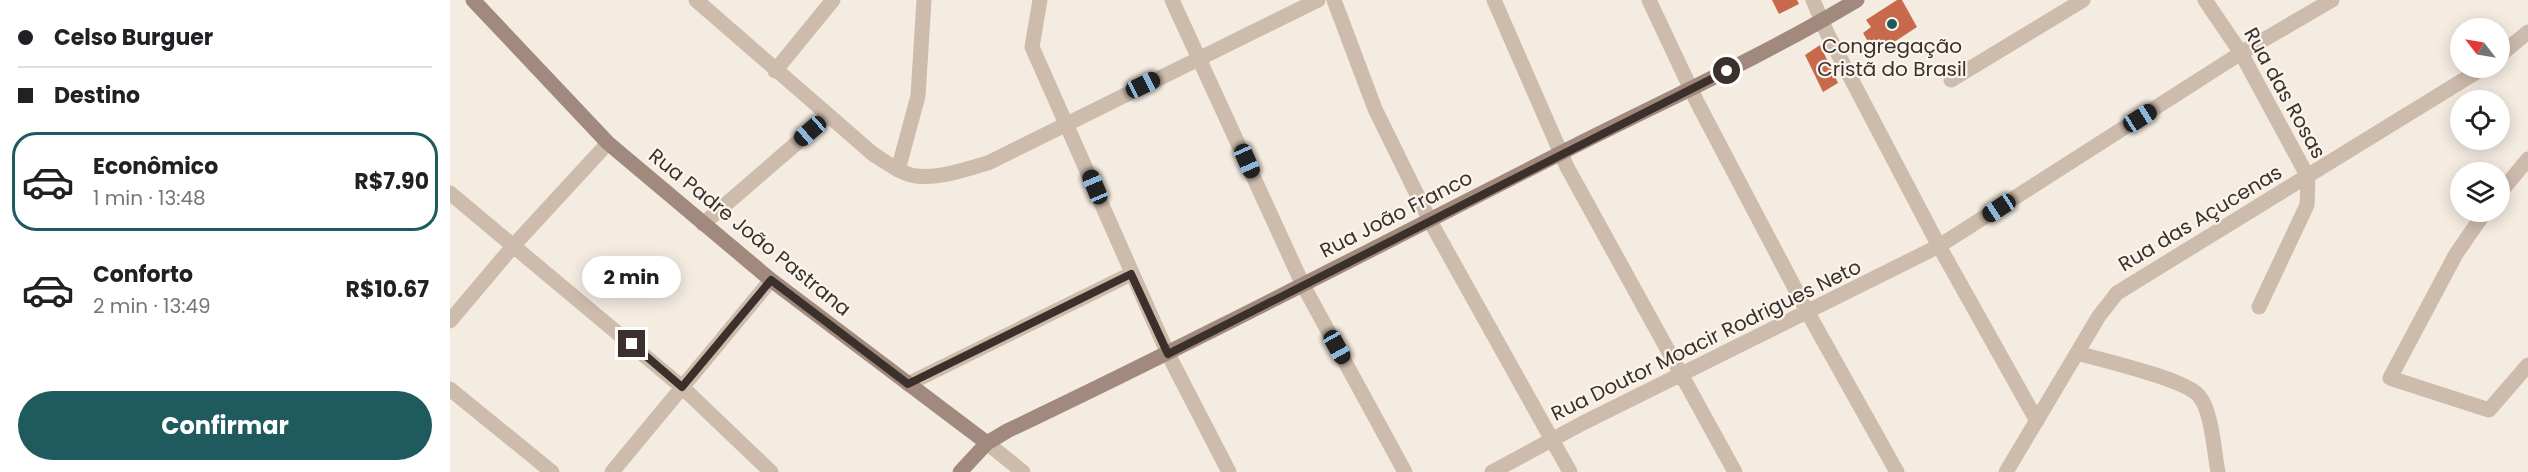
<!DOCTYPE html>
<html lang="pt">
<meta charset="utf-8">
<style>
:root{--surface:#fff;--page:#f6f6f6;--text:#202124;--muted:#757577;--line:#e0e0e0;--accent:#1f5a5e}
body{margin:0;font-family:Poppins,sans-serif;background:var(--page);color:var(--text);height:100vh;display:flex;flex-direction:column;font-size:22px;white-space:nowrap}
*{box-sizing:border-box;margin:0}
p{font-size:20px;color:var(--muted)}
.icon{flex:none;width:33px;height:33px;fill:none;stroke:currentColor;stroke-width:2;stroke-linecap:round;stroke-linejoin:round}
.map{position:relative;flex:1;overflow:hidden}
.side{display:flex;flex-direction:column;background:var(--surface);width:450px}
.side>*{flex:none}
.hud{display:grid;align-content:center;height:132px;padding:0 18px;background:var(--surface)}
.needle{width:39px;rotate:301deg}
.controls{position:absolute;left:2000px;top:18px;display:grid;gap:12px}
.controls a{display:grid;place-items:center;width:60px;height:60px;border-radius:50%;background:var(--surface);box-shadow:0 3px 15px #0003;font-size:30px}
.end{position:absolute;width:27px;height:27px;margin:-14px;border:8px solid #3b302b;background:#fff;box-shadow:0 0 0 3px #fff}
.from{border-radius:50%}
.bubble{position:absolute;height:42px;border-radius:21px;background:var(--surface);box-shadow:0 3px 15px #0003;font-size:20px;font-weight:700;line-height:42px;text-align:center}
.car{position:absolute;width:18px;height:36px;margin:-18px -9px;border-radius:8px;box-shadow:0 0 4px 2px #0007;background:linear-gradient(#222 24%,#8ab4d8 0 40%,#222 0 76%,#8ab4d8 0 86%,#222 0)}
.hud b{display:flex;align-items:center;gap:21px;height:57px;font-size:22px}
.hud b+b{border-top:2px solid var(--line)}
.hud i{width:15px;height:15px;background:var(--text)}
ul{padding:0;list-style:none}
li{display:flex;align-items:center;gap:18px;height:99px;margin:0 12px 9px;padding:0 6px;border:3px solid transparent;border-radius:24px}
li div{flex:1}
li b{display:block;font-size:22px}
li em{font-style:normal;font-weight:700}
li.selected{border-color:var(--accent)}
li>.icon{width:54px;height:54px;stroke-width:1.5}
.cta{display:flex;gap:12px;margin-top:auto;padding:12px 18px}
.cta a{flex:1;height:69px;border-radius:36px;background:var(--accent);color:#fff;font-size:24px;font-weight:700;line-height:69px;text-align:center}
main{display:flex;flex:1;min-height:0}
.map>svg:first-child{display:block}
.building{fill:#c8694b}
.lines{fill:none;stroke-linecap:round;stroke-linejoin:round}
.street{stroke:#cdbbac;stroke-width:15}
.secondary{stroke:#a18a7d;stroke-width:15}
.route{stroke:#3b302b;stroke-width:8}
.poi-dot{fill:#1f5a5e;stroke:#fbf5ee;stroke-width:2}
.labels{text-anchor:middle;dominant-baseline:central;stroke-width:4.5;stroke-linejoin:round;paint-order:stroke}
.poi-label{font-size:20px;fill:#3b302b;stroke:#fbf5ee}
.street-label{font-size:20px;fill:#3b302b;stroke:#fbf5ee}
</style>
<main>
<section class="side">
<div class="hud">
<b><i class="from"></i>Celso Burguer</b>
<b><i></i>Destino</b>
</div>
<ul>
<li class="selected"><svg class="icon" aria-label="car" viewBox="0 0 24 24"><path d="M5 17H2v-5l4-1 3-4h7l3 4 3 1v5h-3M9 17h6M6 11h13"/><circle cx="7" cy="17" r="2"/><circle cx="17" cy="17" r="2"/></svg><div><b>Econômico</b><p>1 min · 13:48</p></div><em>R$7.90</em></li>
<li><svg class="icon" aria-label="car" viewBox="0 0 24 24"><path d="M5 17H2v-5l4-1 3-4h7l3 4 3 1v5h-3M9 17h6M6 11h13"/><circle cx="7" cy="17" r="2"/><circle cx="17" cy="17" r="2"/></svg><div><b>Conforto</b><p>2 min · 13:49</p></div><em>R$10.67</em></li>
</ul>
<div class="cta"><a>Confirmar</a></div>
</section>
<div class="map">
<svg width="2078" height="472" viewBox="0 0 2078 472">
<rect width="100%" height="100%" fill="#f4ebe1"/>
<path class="building" d="M1322,0h25l2,4 -20,10z
M1447,0h5l15,27 -32,21 -6,-9 -9,6 -7,-12 8,-6 -5,-7z
M1370,45l18,38 -15,9 -18,-37z"/>
<g class="lines">
<path class="street" d="M246,0l177,154c13,8 28,20 43,22 23,3 50,-7 72,-13l330,-163
M590,0l-8,47 136,307 61,118
M722,0l131,285 102,187
M884,0l41,109 55,112 140,251
M1044,0l73,167 168,305
M1199,0l48,102 111,211 89,159
M1363,0l14,33 112,213 98,175
M1755,0l36,53 67,124 -1,28 -48,102
M2049,56l29,-24
M325,71l58,-71
M1501,80l132,-80
M448,170l20,-74 6,-96
M0,193l232,194 89,85
M2049,194l29,-35
M2035,212l-29,42 -66,124 99,32 39,-45
M253,224l125,-108
M0,321l64,-76 94,-102
M1627,353c25,7 109,26 122,43 13,15 15,56 19,76
M458,384l223,-110
M0,389l102,83
M537,443l36,29
M162,472l159,-192
M1042,472l91,-49 356,-177 302,-193 91,-53
M1556,472l93,-156 18,-23 366,-225"/>
<path class="secondary" d="M23,0l135,143 163,137 216,163
M510,472l27,-29 20,-12c187,-89 371,-185 556,-279 98,-50 199,-95 294,-152"/>
</g>
<g class="lines">
<path class="route" d="M182,344l50,43 89,-107 137,104 223,-110 37,80 559,-283"/>
</g>
<circle class="poi-dot" cx="1442" cy="24" r="6"/>
<g class="labels">
<g class="poi-label">
<text x="1442" y="46">Congregação<tspan x="1442" dy="23">Cristã do Brasil</tspan></text>
</g>
<g class="street-label">
<text transform="translate(1835 93) rotate(61)">Rua das Rosas</text>
<text transform="translate(946 214) rotate(-27)">Rua João Franco</text>
<text transform="translate(1750 218) rotate(-31)">Rua das Açucenas</text>
<text transform="translate(300 232) rotate(39)">Rua Padre João Pastrana</text>
<text transform="translate(1256 340) rotate(-26)">Rua Doutor Moacir Rodrigues Neto</text>
</g>
</g>
</svg>
<div class="controls">
<a><svg class="needle" viewBox="-14 -14 28 28"><path d="M0-13l5 13h-10z" fill="#e53935"/><path d="M0 13l5-13h-10z" fill="#757577"/></svg></a>
<a><svg class="icon" aria-label="locate" viewBox="0 0 24 24"><circle cx="12" cy="12" r="6"/><path d="M12 2v4M12 18v4M2 12h4M18 12h4"/></svg></a>
<a><svg class="icon" aria-label="layers" viewBox="0 0 24 24"><path d="M12 4l9 5-9 5-9-5zM3 14l9 5 9-5"/></svg></a>
</div>
<i class="end from" style="left:1277px;top:71px"></i>
<i class="end" style="left:182px;top:344px"></i>
<div class="bubble" style="left:132px;top:256px;width:99px">2 min</div>
<i class="car" style="left:693px;top:85px;rotate:64deg"></i>
<i class="car" style="left:1690px;top:118px;rotate:58deg"></i>
<i class="car" style="left:360px;top:131px;rotate:229deg"></i>
<i class="car" style="left:797px;top:161px;rotate:156deg"></i>
<i class="car" style="left:645px;top:187px;rotate:337deg"></i>
<i class="car" style="left:1549px;top:208px;rotate:237deg"></i>
<i class="car" style="left:887px;top:347px;rotate:151deg"></i>
</div>
</main>
